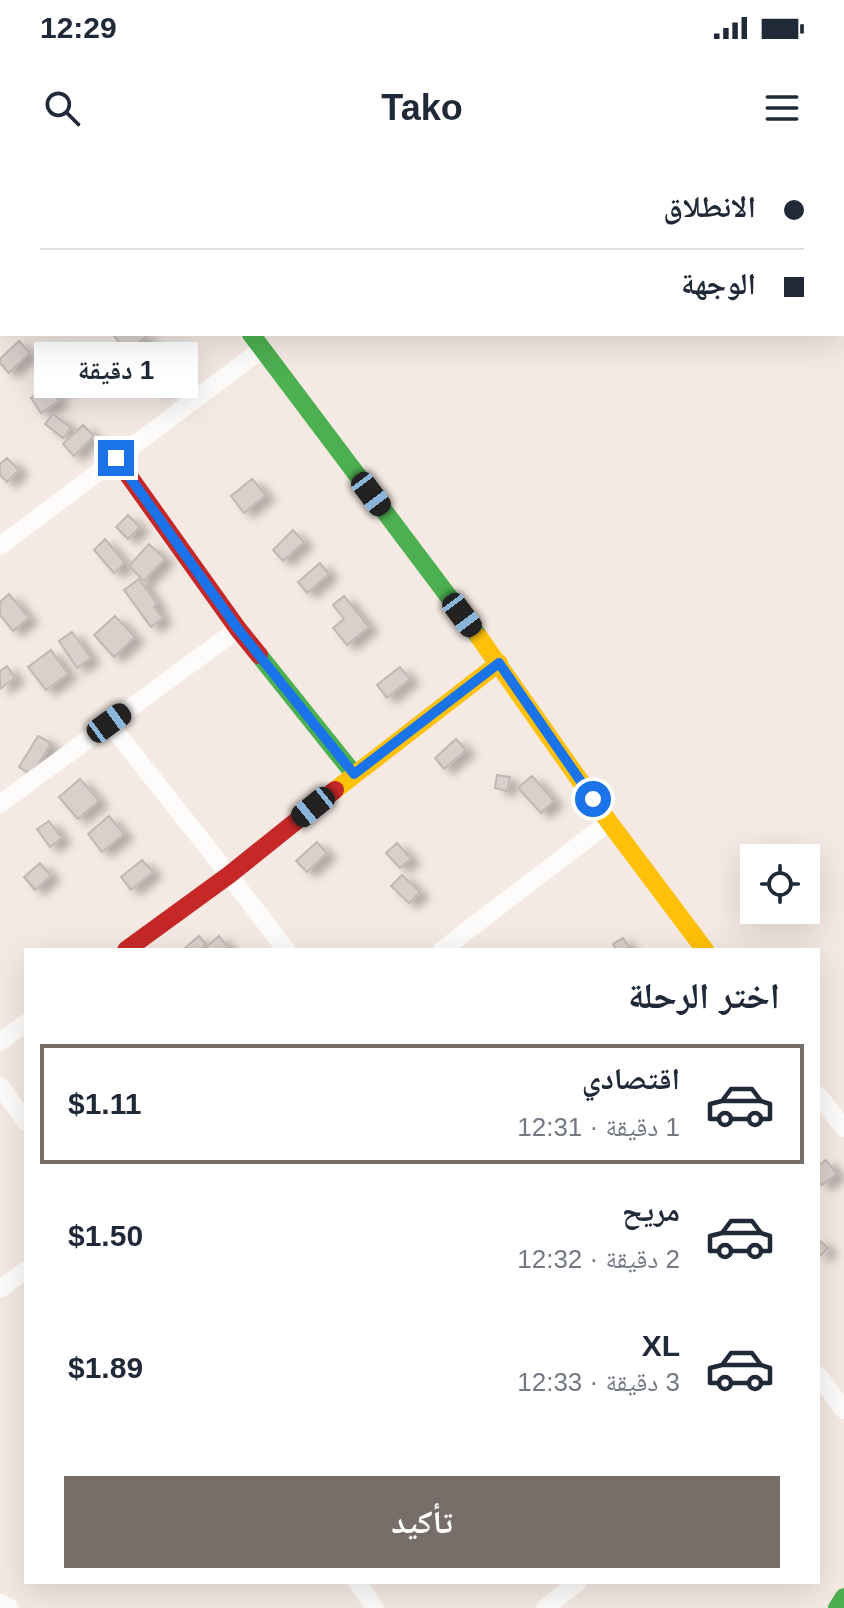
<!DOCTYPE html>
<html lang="ar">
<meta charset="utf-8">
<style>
:root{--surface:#fff;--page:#f6f6f7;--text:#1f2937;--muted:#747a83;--line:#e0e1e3;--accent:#776e69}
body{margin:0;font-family:Helvetica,"Noto Naskh Arabic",sans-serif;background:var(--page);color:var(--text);direction:rtl;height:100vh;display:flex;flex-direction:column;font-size:30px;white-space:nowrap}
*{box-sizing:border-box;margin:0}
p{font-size:26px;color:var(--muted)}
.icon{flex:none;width:44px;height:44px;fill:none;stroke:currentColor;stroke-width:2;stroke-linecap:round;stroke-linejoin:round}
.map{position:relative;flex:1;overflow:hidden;direction:ltr}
.side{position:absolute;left:24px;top:788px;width:796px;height:636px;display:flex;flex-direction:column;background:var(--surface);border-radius:0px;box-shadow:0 8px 32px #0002;direction:rtl}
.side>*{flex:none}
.hud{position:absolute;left:0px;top:0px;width:844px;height:176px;box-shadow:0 8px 32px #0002;direction:rtl;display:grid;align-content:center;height:176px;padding:0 40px;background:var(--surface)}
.controls{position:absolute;left:740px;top:684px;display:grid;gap:16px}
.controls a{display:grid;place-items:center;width:80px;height:80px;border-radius:0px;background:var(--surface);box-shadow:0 8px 32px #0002;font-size:40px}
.end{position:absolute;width:36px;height:36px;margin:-18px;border:10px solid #1a73e8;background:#fff;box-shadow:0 0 0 4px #fff}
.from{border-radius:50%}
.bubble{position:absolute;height:56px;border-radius:0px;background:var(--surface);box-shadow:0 8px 32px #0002;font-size:26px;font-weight:800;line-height:56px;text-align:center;direction:rtl}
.car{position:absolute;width:24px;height:48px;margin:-24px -12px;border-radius:10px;box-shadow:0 0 6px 2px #0007;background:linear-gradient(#222 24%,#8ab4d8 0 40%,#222 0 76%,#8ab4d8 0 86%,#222 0)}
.hud b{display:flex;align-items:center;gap:28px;height:76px;font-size:30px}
.hud b+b{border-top:2px solid var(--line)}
.hud i{width:20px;height:20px;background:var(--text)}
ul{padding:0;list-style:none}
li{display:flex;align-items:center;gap:24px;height:120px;margin:0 16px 12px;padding:0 24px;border:4px solid transparent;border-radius:0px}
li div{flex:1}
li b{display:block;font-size:30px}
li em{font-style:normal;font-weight:800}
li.active{border-color:var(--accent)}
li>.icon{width:72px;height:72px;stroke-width:1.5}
h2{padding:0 40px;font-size:36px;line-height:96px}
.cta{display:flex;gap:16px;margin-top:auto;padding:16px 40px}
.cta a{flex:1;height:92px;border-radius:0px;background:var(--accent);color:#fff;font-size:32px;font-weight:800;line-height:92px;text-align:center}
.status{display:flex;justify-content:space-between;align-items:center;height:56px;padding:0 40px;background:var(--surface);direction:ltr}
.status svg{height:22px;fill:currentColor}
header{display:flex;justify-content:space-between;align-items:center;height:104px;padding:0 40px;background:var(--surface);font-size:36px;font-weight:800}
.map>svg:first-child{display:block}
.building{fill:#d9d0cc;stroke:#c1b8b4;stroke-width:2;filter:url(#shadow)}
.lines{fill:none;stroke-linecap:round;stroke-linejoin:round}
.street{stroke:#fdfcfb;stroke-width:18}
.fast{stroke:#4caf50;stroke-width:18}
.slow{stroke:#ffc107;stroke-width:18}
.jam{stroke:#c62828;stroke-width:18}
.route{stroke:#1a73e8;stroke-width:10}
</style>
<div class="status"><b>12:29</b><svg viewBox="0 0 49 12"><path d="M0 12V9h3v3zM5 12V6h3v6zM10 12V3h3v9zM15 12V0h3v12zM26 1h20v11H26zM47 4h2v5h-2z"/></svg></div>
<header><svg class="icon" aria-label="menu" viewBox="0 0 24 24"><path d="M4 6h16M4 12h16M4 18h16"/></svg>Tako<svg class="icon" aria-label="search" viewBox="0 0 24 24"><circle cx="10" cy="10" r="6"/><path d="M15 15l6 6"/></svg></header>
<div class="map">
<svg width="844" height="1448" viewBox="0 0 844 1448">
<defs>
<filter id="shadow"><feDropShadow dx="9" dy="5" stdDeviation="4" flood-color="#0004"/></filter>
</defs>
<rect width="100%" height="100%" fill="#f4e9e3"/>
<path class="building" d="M113,174h34l2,1 -23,17z
M19,181l11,12 -21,20 -9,-10v-4z
M167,200l12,13 -21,19 -12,-12z
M63,211l9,9 -11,11 -10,-9z
M49,226l10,15 -18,12 -10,-15z
M53,254l18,14 -8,10 -18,-14z
M83,265l11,11 -20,20 -11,-12z
M7,298l12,12 -12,12 -7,-7v-11z
M252,319l14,16 -22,18 -13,-17z
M128,355l12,12 -12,12 -12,-12z
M293,370l11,12 -21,19 -10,-11z
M105,379l20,24 -11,10 -20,-23z
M149,384l16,15 -21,22 -15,-15z
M320,403l9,11 -22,19 -9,-11z
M139,419l18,25 -3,3 9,11 -12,9 -27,-37z
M9,434l20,24 -16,13 -13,-16v-13z
M344,436l25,31 -22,18 -14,-17 11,-9 -11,-14z
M115,456l20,21 -21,20 -20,-22z
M72,472l19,26 -14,10 -18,-27z
M51,490l17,24 -22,16 -18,-23z
M7,506l8,12 -15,11v-18z
M400,507l10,12 -23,19 -10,-13z
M38,576l13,7 -19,32 -13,-8z
M456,579l10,11 -22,19 -9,-11z
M497,615l13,2 -3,14 -12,-3z
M532,616l22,25 -13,12 -23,-25z
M80,619l19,22 -21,18 -19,-22z
M109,656l15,18 -22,18 -14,-18z
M49,661l13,17 -12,9 -13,-18z
M317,682l10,11 -20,19 -11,-11z
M397,683l14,16 -11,9 -14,-15z
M142,700l11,12 -22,18 -10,-13z
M40,703l11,13 -16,14 -11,-13z
M402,715l18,17 -11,11 -18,-17z
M199,776l7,8 -6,6h-13l-2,-2z
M219,776l11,14h-27z
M623,778l8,12h-15l-3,-6z
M826,1000l11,14 -15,11 -4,-5v-14z
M818,1079l10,9 -9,9 -1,-1z"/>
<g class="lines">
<path class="street" d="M122,0l2,2
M0,141l2,-1
M0,386l262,-197
M109,563l120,152 57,75
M0,644l238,-175
M442,790l167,-128
M0,882l26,-19
M0,926l26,36
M818,935l26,33
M0,1129l26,-19
M818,1215l26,35
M357,1422l18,26
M0,1443l10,5
M545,1448l33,-26"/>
<path class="fast" d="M251,174l228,303
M259,495l95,119
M837,1448l7,-11"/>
<path class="slow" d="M479,477l130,185 96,128
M335,630l164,-127"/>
<path class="jam" d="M116,298l122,171 21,26
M126,790l103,-75 106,-85"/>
</g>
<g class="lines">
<path class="route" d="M116,298l122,171 116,145 145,-111 94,136"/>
</g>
</svg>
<div class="controls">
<a><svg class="icon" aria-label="locate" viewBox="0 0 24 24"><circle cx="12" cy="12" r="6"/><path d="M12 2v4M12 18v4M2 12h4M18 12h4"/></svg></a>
</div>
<i class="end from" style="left:593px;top:639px"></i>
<i class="end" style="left:116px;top:298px"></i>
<div class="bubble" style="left:34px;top:182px;width:164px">1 دقيقة</div>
<i class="car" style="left:371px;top:334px;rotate:143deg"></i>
<i class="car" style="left:462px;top:455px;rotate:143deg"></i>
<i class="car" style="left:109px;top:563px;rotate:54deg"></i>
<i class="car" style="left:313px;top:647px;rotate:231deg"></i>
<div class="hud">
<b><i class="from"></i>الانطلاق</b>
<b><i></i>الوجهة</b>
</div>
<section class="side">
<h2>اختر الرحلة</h2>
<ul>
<li class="active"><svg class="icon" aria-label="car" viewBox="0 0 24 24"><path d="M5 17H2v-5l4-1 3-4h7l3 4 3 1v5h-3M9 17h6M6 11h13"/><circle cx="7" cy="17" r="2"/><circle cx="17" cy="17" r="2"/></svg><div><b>اقتصادي</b><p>1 دقيقة · 12:31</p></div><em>$1.11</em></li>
<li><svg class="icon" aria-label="car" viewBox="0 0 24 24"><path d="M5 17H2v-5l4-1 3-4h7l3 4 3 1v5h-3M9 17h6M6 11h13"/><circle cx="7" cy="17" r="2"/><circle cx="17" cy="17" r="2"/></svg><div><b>مريح</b><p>2 دقيقة · 12:32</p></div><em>$1.50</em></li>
<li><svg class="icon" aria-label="car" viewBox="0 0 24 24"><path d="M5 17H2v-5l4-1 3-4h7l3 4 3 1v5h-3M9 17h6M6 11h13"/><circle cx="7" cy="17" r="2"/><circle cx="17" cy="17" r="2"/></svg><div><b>XL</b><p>3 دقيقة · 12:33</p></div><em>$1.89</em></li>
</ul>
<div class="cta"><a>تأكيد</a></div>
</section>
</div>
